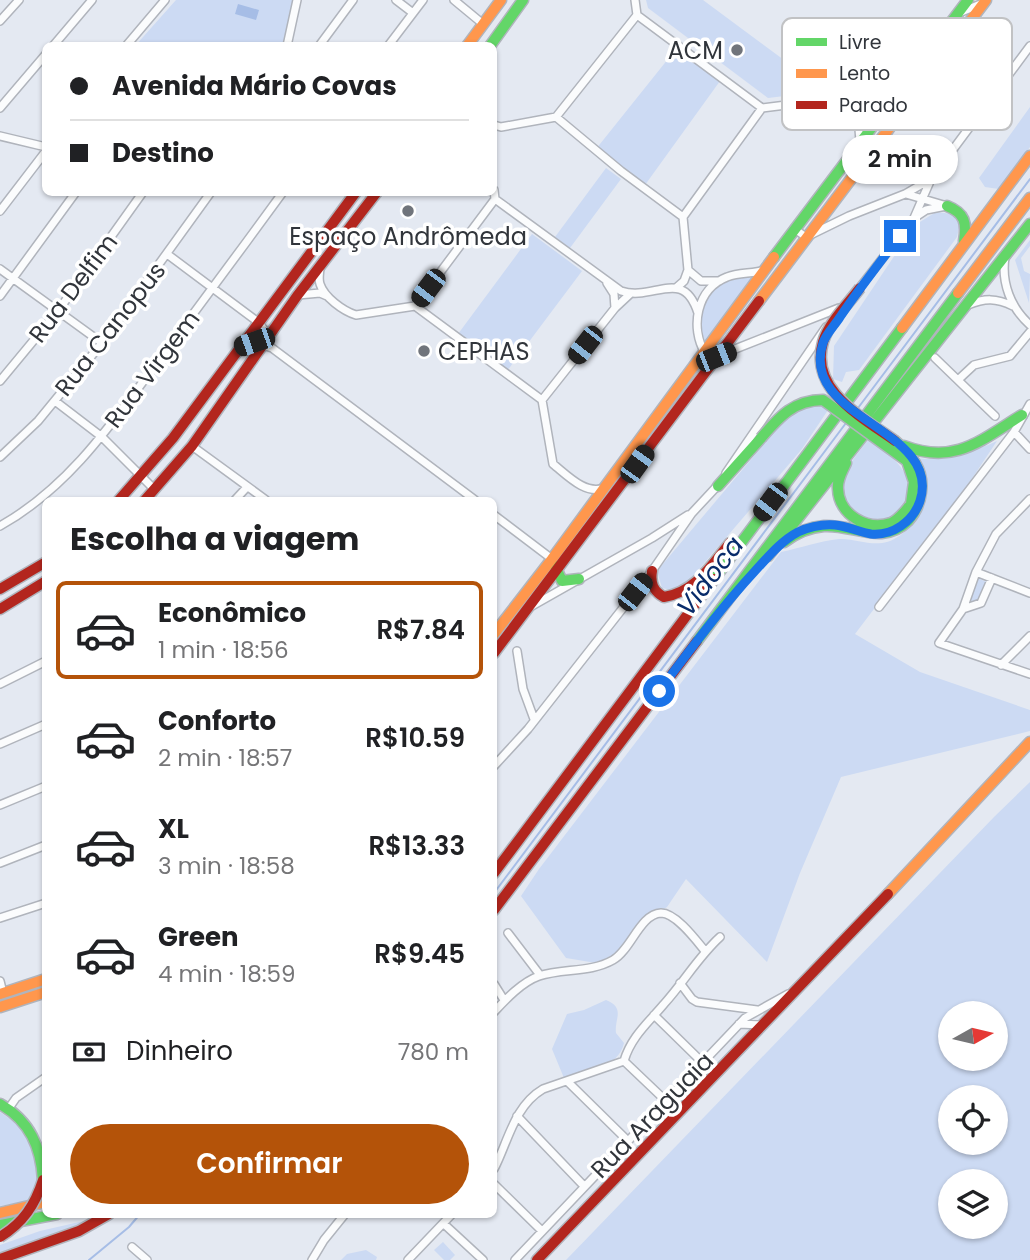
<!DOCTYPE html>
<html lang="pt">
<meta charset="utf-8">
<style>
:root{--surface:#fff;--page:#f2f2f2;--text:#202124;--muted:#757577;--line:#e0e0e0;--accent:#b45309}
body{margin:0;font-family:Poppins,sans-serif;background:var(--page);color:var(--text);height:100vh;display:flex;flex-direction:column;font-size:26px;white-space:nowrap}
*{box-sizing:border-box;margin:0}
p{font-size:23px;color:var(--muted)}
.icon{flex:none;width:38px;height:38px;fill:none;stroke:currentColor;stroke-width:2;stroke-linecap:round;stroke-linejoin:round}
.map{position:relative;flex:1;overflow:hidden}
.panel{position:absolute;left:42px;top:497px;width:455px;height:721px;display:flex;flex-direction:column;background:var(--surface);border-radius:10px;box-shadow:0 2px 5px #0004}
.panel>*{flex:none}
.guide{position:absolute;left:42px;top:42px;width:455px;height:154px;border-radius:10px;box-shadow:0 2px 5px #0004;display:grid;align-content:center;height:154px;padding:0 28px;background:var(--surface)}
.needle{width:46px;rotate:82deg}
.buttons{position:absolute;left:938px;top:1001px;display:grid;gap:14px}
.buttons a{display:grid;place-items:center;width:70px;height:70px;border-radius:50%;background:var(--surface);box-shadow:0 2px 5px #0004;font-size:35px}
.end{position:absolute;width:32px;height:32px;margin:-16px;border:9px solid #1a73e8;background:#fff;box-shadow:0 0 0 4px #fff}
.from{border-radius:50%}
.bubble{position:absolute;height:49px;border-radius:24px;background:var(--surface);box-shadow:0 2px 5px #0004;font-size:23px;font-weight:600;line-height:49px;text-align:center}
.car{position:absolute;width:21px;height:42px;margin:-21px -10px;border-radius:9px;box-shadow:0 0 5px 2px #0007;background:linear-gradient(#222 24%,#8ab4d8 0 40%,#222 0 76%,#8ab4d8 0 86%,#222 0)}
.guide b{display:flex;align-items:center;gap:24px;height:66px;font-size:26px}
.guide b+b{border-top:2px solid var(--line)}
.guide i{width:18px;height:18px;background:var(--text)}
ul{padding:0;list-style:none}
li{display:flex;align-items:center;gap:21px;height:98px;margin:0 14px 10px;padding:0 14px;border:4px solid transparent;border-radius:10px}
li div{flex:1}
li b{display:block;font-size:26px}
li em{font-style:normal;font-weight:600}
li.selected{border-color:var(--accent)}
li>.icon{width:63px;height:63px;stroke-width:1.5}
h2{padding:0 28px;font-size:32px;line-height:84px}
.pay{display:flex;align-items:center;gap:18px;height:77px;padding:0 28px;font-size:26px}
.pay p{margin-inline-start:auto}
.button{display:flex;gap:14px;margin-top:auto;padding:14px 28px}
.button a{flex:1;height:80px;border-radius:42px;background:var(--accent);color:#fff;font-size:28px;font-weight:600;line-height:80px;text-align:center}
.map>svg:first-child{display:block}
.green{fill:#ccdaf3;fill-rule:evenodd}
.water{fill:#a6bde6}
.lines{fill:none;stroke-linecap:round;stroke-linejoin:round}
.stream{stroke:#a6bde6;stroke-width:2}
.street-casing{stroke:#b0b4bc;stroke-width:10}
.fast-casing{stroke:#b0b4bc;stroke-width:13}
.slow-casing{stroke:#b0b4bc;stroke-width:13}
.jam-casing{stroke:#b0b4bc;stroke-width:13}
.street{stroke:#fbfcfd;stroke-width:7}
.fast{stroke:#63d668;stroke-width:10}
.slow{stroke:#ff974d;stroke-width:10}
.jam{stroke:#b3261e;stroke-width:10}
.fast-bridge-casing{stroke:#b0b4bc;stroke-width:13;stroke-linecap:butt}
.jam-bridge-casing{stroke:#b0b4bc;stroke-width:13;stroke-linecap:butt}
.fast-bridge{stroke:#63d668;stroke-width:10}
.jam-bridge{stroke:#b3261e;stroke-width:10}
.route{stroke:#1a73e8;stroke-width:9}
.poi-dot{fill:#70747b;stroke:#fff;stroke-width:2.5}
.labels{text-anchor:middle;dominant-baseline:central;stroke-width:7;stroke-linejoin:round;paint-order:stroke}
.poi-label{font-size:24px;fill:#31353b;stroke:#fff;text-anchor:end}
.street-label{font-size:24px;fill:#31353b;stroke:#fff}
.water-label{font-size:26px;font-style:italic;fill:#082b6a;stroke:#fff}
.key{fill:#fff;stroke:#c1c2c4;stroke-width:2}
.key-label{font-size:19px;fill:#31353b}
</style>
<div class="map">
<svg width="1030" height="1260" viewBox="0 0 1030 1260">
<rect width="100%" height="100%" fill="#e4e9f2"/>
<path class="green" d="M176,0h117l-10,45 -148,1z
M646,0h57l123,91 -58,7 -120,-90z
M676,49l44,32 -75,104 -49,-36z
M1030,107v40l-31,42 -14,-2 -6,-9z
M606,168l15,11 -51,69 -15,-11z
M936,212l17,2 7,10 -3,13 -98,133 -13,2 -4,10 -9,-3 1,-33 81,-121z
M532,234l50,37 -75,100 -49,-37z
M1030,240v6l-9,12 3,13 6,3 -1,29 -14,-43z
M757,273l-52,80 -7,-40 21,-32z
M807,405h12l9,5 -26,39 -114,133 -17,8 -9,-2 -5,-17 133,-158z
M868,440c13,9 28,18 36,32 4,6 4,13 4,20 -2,41 -67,37 -66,-6 1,-16 16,-33 26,-46z
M997,441l-32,48 -110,145 65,38 110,38v21l-189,46 -41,96 -33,89 -81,-83 -19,28 -31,19 -20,28 -20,9 -30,-5 -45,-62 18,-27 242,-317c19,-4 39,-11 58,-13 14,-1 28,6 43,4 20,-2 43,-29 44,-49 0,-14 -4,-24 -9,-36 31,4 52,-5 80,-17z
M977,578l10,4 -9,19 -10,4z
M1030,782v478h-464l429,-444zM950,1013h46v46h-46zM950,1097h46v46h-46zM950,1181h46v46h-46z
M606,1000c20,8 8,19 10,33l8,10c-6,26 -38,28 -60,35l-12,-29 15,-35 17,-4z
M0,1112c35,22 43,49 34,88l-34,6z
M88,1220l-8,8 -80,25v-8l40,-14z
M443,1242l12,13 -5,5h-6l-10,-10z
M366,1250l11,7 -1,3h-35l6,-6z"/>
<path class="water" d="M238,4l21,6 -3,10 -21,-6z"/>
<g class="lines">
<path class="stream" d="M858,408l172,-229
M494,893l352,-470
M89,1260l40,-33 11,-13"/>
<defs>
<path id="street" d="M396,0l17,13
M454,0l29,24
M635,0l2,15 125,93 64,-8 25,17
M959,13l24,-10
M0,21l19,-21
M53,46l39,-46
M126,46l39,-46
M287,46l10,-46
M319,46l34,-46
M388,46l35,-46
M0,108l46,-54
M556,117l81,-102
M494,125l7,2 55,-10 65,54 62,46 5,53 13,11h18
M0,136l46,11
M860,141l-1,-12 -8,-12 13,5h10
M494,190l1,9 126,92c32,11 62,-25 77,22
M906,194l41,12
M0,211l46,-60
M683,217l79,-109
M914,218l12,-8 20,-4
M796,230l10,7 43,-21 56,-22 26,-15
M167,254l91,68 12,15
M1005,257c-4,26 6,51 25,68
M320,266c0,6 -2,13 0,18 4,13 23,27 36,31l59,-9 127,94 11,64c14,11 32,31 51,24
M0,269l102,74
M607,283l7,11 1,14
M676,288l8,-7 4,-11
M857,291l57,-73 17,-39 99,-133
M298,295l22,-2 7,3
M0,296l76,-104
M968,305c17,-7 28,-7 45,1
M415,306l80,-107
M241,347l13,-5 18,6 203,152
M705,353c-15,-25 -9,-64 22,-76 12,-5 25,-3 38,-7
M720,355l119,-47
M935,358l60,58
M959,379l15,-14 36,-9 20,-24
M0,381l58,-70 85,-119
M542,400l73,-92 15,-14
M55,401l47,36 52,52
M1014,432l16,17
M192,446l74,54
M0,457l38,-36 64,-78 109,-151
M726,473l100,-146
M1030,499l-34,35 -20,38 -13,37 -24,34 91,31
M235,500l12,-13
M494,515l58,44
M0,526c70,-39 115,-107 162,-170 40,-54 81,-109 121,-164
M976,572l54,21
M532,606l120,-68 36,-23
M879,607l135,-175 16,-28
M963,609l18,-6 11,-25
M517,651l6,38 11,30
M1001,665l29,-29
M0,684l46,-23
M0,744l46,-20
M494,766l34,-37 124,-158 40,-58 28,-30
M0,805l46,-19
M0,863l46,-18
M0,918l46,-15
M508,933l32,42
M0,981l3,12
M680,983l12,16 5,3 60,8
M494,984l10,16
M494,1012c12,-13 28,-30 45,-36 24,-8 51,-3 74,-16 18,-10 27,-46 48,-47 15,0 35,27 44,38
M654,1015l48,47
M739,1024l23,1
M624,1061l42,40
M567,1081l60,59
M9,1108l7,-10 30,-21
M517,1116l67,70
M494,1169c14,-27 20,-63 49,-80l81,-28c7,-24 24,-38 40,-57 20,-22 34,-47 56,-67
M494,1184l48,47
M444,1224l39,36
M132,1247l15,13
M312,1260l12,-20 21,-26
M408,1260l44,-46
M515,1260l230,-242 43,-24"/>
<path id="fast" d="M490,46l33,-46
M947,206c18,7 20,17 17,35
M774,257l194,-257
M904,446c51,19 76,-5 118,-31
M846,463c-4,9 -9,16 -8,26 1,26 29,42 53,34 9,-4 14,-12 20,-19
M718,486l43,-48
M784,542c12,-9 25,-15 40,-16 29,-2 59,20 84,-5 7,-8 12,-18 13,-29 3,-23 -10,-37 -26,-51
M768,556l262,-332
M555,566l7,15 17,-2
M714,579l188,-251
M697,641l261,-348
M0,1104c30,17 41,43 43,76
M0,1225l57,-11"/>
<path id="slow" d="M467,46l34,-46
M958,293l72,-95
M759,301l227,-301
M902,328l128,-172
M494,634l58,-75 222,-302
M888,894l142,-152
M0,994l46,-15
M0,1007l46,-15
M0,1213l46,-11"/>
<path id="jam" d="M119,500l54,-62 183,-246
M145,500l47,-54 105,-150 80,-104
M652,571c-2,12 1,20 12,26 31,-5 47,-31 66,-54
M0,589l46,-27
M0,609l46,-28
M494,653l265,-352
M494,873l220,-294
M494,910l203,-269
M0,1259l79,-28 30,-17
M537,1260l351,-366"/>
</defs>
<use href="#street" class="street-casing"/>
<use href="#fast" class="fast-casing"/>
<use href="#slow" class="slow-casing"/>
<use href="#jam" class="jam-casing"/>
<use href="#street" class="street"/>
<use href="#fast" class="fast"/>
<use href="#slow" class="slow"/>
<use href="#jam" class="jam"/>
<defs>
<path id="fast-bridge" d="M761,438c18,-21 33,-38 62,-38l84,61 7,21 -3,22"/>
<path id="jam-bridge" d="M860,288c-12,16 -31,34 -37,54 -14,48 40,76 72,99
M0,1237c23,-14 35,-32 43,-57"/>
</defs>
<use href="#fast-bridge" class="fast-bridge-casing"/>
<use href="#jam-bridge" class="jam-bridge-casing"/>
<use href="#fast-bridge" class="fast-bridge"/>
<use href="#jam-bridge" class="jam-bridge"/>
</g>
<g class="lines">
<path class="route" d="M659,691c31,-41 61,-82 96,-120 13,-14 26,-30 43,-39 11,-5 25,-8 37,-7 12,1 24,7 36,9 21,2 42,-12 49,-33 23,-73 -122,-82 -97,-158 3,-9 12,-18 17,-26 19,-28 40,-55 60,-81"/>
</g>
<g class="poi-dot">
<circle cx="737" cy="50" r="7"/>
<circle cx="408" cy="211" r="7"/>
<circle cx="424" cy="351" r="7"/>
</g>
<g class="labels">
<g class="poi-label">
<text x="723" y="50">ACM</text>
<text x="408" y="236" text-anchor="middle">Espaço Andrômeda</text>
<text x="438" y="351" text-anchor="start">CEPHAS</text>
</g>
<g class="street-label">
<text transform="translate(73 288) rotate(-53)">Rua Delfim</text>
<text transform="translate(110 329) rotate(-52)">Rua Canopus</text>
<text transform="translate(152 369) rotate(-53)">Rua Virgem</text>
<text transform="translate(652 1115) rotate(-46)">Rua Araguaia</text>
</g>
<g class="water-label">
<text transform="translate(710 576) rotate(-53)">Vidoca</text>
</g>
</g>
<rect x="782" y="18" width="230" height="112" rx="10" class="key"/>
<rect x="796" y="38" width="31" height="8" fill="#63d668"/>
<rect x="796" y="69" width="31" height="9" fill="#ff974d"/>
<rect x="796" y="101" width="31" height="8" fill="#b3261e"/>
<g class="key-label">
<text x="839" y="49">Livre</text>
<text x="839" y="80">Lento</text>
<text x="839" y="112">Parado</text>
</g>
</svg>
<div class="buttons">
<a><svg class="needle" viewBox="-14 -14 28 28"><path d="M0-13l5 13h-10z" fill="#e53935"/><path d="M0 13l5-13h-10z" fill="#757577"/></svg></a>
<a><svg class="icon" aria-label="locate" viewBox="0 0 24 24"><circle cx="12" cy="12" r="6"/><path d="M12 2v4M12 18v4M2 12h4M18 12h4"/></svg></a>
<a><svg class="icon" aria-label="layers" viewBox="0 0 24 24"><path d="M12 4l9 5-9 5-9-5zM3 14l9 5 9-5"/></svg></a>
</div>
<i class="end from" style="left:659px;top:691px"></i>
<i class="end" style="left:900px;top:236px"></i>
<div class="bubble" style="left:842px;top:135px;width:116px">2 min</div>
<i class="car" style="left:428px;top:288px;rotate:217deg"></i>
<i class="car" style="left:254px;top:342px;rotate:251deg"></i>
<i class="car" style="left:585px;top:345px;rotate:218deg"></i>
<i class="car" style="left:716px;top:357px;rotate:68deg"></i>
<i class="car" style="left:637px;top:464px;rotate:36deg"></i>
<i class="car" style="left:770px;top:502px;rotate:217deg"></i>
<i class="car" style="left:635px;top:592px;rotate:38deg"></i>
<div class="guide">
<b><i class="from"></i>Avenida Mário Covas</b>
<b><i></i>Destino</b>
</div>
<section class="panel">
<h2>Escolha a viagem</h2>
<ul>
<li class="selected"><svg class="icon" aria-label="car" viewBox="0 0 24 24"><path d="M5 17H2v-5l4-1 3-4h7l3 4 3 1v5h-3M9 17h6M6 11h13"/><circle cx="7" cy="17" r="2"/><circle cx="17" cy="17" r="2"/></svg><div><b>Econômico</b><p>1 min · 18:56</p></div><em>R$7.84</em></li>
<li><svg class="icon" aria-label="car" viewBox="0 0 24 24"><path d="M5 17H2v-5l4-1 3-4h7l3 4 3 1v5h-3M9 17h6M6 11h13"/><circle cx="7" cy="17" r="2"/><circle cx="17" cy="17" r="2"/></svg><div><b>Conforto</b><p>2 min · 18:57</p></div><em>R$10.59</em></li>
<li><svg class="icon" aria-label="car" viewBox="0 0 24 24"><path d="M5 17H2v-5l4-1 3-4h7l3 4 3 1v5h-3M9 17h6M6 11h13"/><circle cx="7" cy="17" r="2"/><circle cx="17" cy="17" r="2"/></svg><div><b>XL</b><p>3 min · 18:58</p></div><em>R$13.33</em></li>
<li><svg class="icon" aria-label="car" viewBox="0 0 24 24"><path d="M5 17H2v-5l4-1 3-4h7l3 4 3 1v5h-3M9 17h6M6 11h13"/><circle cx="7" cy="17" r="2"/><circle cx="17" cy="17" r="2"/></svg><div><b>Green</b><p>4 min · 18:59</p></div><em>R$9.45</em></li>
</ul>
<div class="pay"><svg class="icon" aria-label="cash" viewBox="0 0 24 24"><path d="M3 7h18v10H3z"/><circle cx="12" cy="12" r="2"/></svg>Dinheiro<p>780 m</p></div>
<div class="button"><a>Confirmar</a></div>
</section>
</div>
